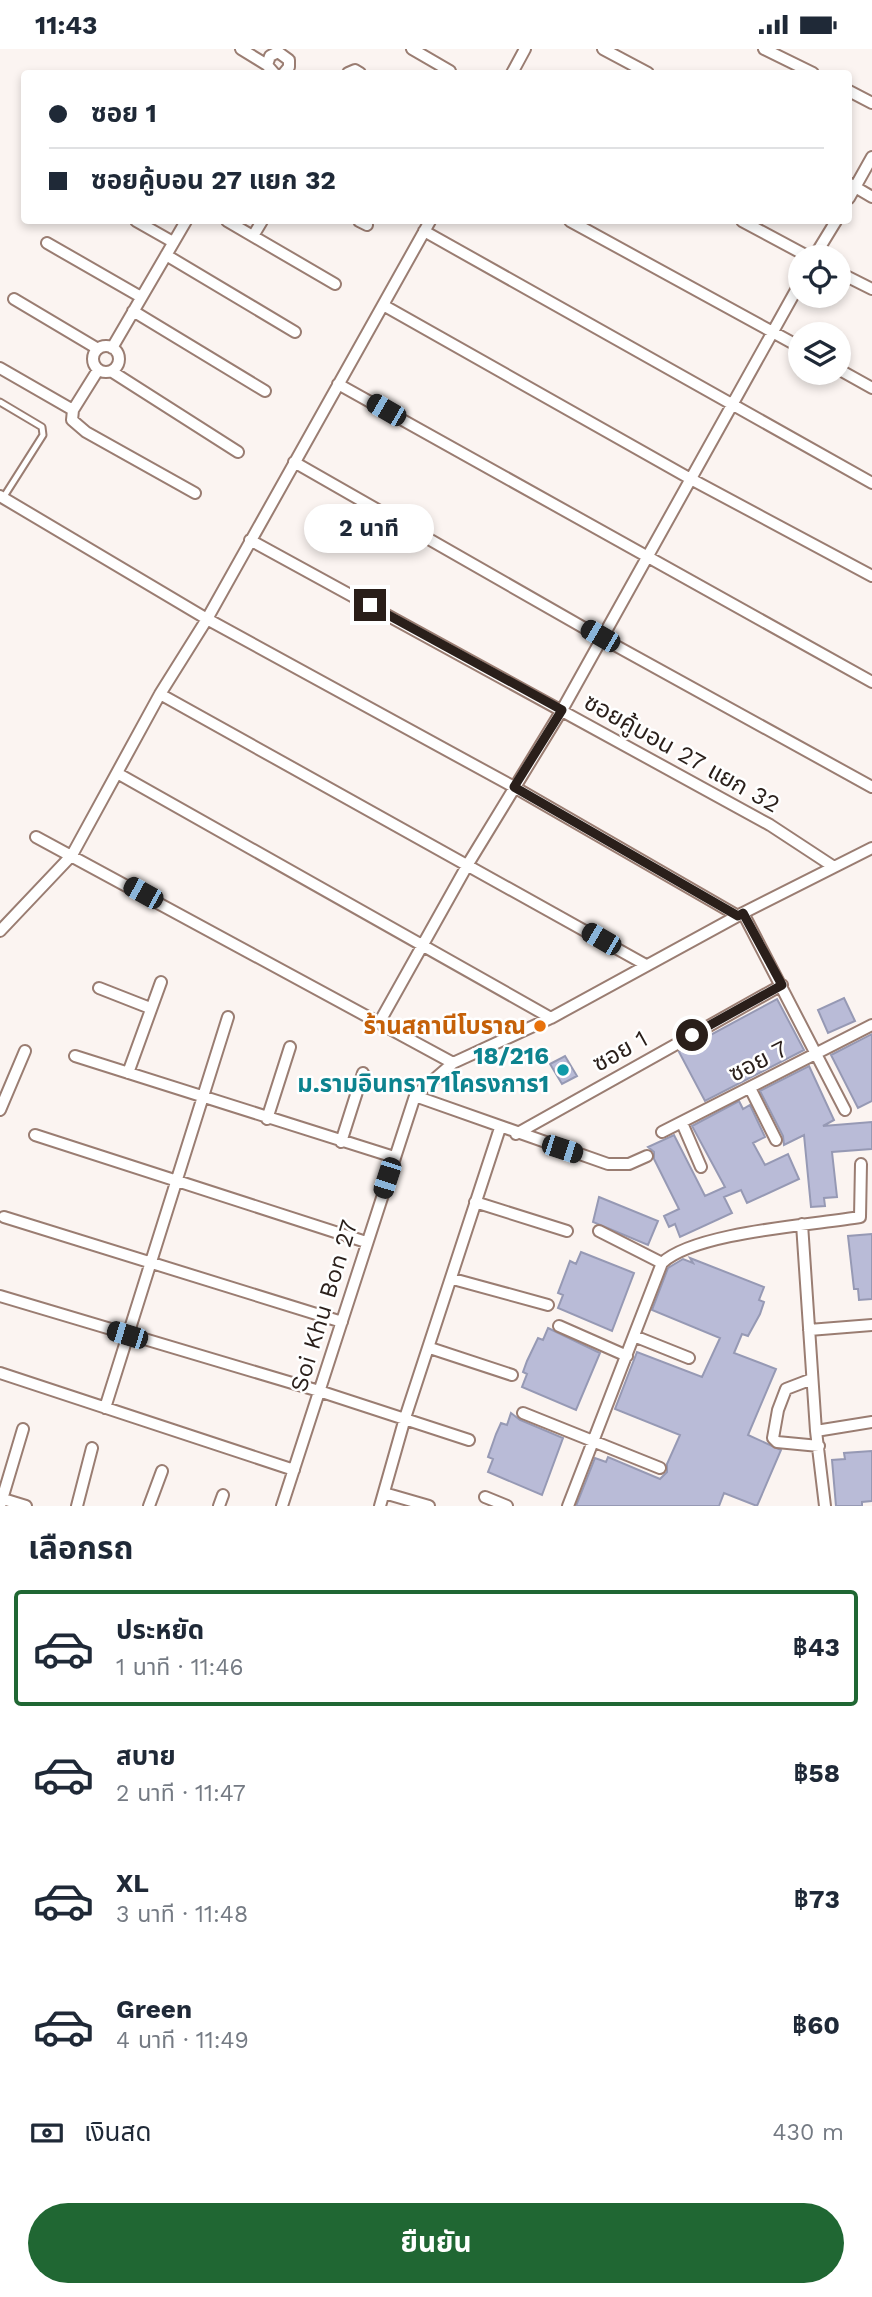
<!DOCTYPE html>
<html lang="th">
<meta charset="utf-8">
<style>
:root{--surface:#fff;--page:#f6f6f7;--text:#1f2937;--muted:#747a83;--line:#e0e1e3;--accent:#206733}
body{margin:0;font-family:"Work Sans","Noto Sans Thai",sans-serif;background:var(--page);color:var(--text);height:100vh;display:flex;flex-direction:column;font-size:26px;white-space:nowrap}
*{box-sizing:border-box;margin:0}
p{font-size:23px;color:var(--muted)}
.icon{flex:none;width:38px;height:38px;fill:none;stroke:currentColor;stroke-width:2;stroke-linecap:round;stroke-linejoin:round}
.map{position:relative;height:1457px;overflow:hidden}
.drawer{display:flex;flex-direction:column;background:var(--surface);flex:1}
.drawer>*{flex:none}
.top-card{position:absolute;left:21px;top:21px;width:831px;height:154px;border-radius:7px;box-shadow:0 4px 10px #0003;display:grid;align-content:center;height:154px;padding:0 28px;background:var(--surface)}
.fabs{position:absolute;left:788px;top:196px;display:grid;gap:14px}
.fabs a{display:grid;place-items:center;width:63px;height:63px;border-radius:50%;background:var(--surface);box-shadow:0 4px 10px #0003;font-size:35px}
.end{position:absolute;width:32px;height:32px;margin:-16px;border:9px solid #2a1f1a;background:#fff;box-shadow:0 0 0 4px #fff}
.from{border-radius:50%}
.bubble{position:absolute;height:49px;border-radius:24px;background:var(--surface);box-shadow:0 4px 10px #0003;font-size:23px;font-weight:700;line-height:49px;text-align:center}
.car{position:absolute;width:21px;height:42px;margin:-21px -10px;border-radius:9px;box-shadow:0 0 5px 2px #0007;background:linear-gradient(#222 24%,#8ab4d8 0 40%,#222 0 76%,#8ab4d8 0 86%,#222 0)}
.top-card b{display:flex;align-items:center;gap:24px;height:66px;font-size:26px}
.top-card b+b{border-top:2px solid var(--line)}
.top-card i{width:18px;height:18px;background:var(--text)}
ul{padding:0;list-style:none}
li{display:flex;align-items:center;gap:21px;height:116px;margin:0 14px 10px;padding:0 14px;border:4px solid transparent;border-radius:7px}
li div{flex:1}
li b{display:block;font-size:26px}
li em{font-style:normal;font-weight:700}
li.selected{border-color:var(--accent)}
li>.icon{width:63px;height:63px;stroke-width:1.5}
h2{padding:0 28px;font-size:32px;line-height:84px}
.pay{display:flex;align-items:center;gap:18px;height:77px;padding:0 28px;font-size:26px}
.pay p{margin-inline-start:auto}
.button{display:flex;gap:14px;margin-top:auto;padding:14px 28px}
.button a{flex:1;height:80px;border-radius:42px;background:var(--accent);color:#fff;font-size:28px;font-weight:700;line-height:80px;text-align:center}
.status{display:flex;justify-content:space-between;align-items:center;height:49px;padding:0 35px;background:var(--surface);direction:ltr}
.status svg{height:19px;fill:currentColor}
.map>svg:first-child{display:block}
.building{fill:#b9bbd7;stroke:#9699b4;stroke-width:2}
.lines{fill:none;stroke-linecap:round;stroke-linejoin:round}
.lane-casing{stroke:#9a7d72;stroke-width:9}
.street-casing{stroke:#9a7d72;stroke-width:14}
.lane{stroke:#fff;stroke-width:5}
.street{stroke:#fff;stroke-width:10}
.route{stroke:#2a1f1a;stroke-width:9}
.food-dot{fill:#e8710a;stroke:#fff;stroke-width:2.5}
.culture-dot{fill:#0f9aa8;stroke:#fff;stroke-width:2.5}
.labels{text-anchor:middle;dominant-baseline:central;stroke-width:5;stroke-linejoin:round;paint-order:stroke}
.street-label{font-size:24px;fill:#2a1f1a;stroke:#fff}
.food-label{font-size:24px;font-weight:bold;fill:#c56008;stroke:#fff;text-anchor:end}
.culture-label{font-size:24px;font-weight:bold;fill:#0d838f;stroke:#fff;text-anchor:end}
</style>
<div class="status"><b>11:43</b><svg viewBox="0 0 49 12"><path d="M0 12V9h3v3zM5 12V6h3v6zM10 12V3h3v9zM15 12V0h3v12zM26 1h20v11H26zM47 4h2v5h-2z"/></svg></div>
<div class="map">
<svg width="872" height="1457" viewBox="0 0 872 1457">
<rect width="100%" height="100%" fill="#fbf4f1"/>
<path class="building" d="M844,949l11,23 -27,12 -10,-23z
M777,950l27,51 -99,51 -26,-49z
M872,985v67l-14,7 -27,-53z
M565,1007l12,20 -15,8 -12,-20z
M809,1017l25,54 -11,6 49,-4v27l-40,3 5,45 -13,1 1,8 -14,1 -7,-72 -20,10 -1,-9 -23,-45z
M739,1052l4,8 7,-4 15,32 -12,6 12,22 23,-11 11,25 -52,24 -6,-13 -17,7 8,16 -52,24 -5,-13 -6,3 -5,-11 15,-7 -25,-50v-7l-6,-5 26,-12 31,61 20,-9 -33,-61z
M599,1148l59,24 -10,24 -55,-23z
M872,1185v65l-13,1 -1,-11h-4l-6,-53z
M581,1203l53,21 -22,58 -54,-23 5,-13 -5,-2 12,-32 6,3z
M690,1209l74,29 -5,13 5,2 -4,12 -12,22 -6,-2 -8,19 42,16 -28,66 33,15 -24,56 -33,-13 -5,13h-143l19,-48 11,4 2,-5 52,22 7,-7v-8l13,-29 -65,-26 22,-57 65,25 18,-39 -68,-28 16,-42 15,-9 10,4z
M548,1279l52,25 -24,57 -54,-23 5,-13 -4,-2 4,-11 11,-23 5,2z
M511,1364l9,7 43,18 -21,57 -54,-23 5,-13 -5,-2 8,-23 5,-11 6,2z
M872,1402v50l-10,1v4h-26l-4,-46 13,-1 -1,-6z"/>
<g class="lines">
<defs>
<path id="lane" d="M0,353l42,25 1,8 -40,63"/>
<path id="street" d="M241,0l26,16
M412,0l38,22
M603,0l45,24
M764,0l49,24
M274,24l-7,-8 3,-9 8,-4 11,8v7l-5,6
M348,24l7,-3 5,3
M512,24l13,-24
M849,42l23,12
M850,135l22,13
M849,149l23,-41
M136,172l37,21
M227,172l108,63
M359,172l8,4
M570,172l230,126
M742,172l67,36
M424,182l448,252
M253,187l9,-15
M47,194l94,54
M166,206l129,77
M814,208l22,-36
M838,223l34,17
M14,250l84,50
M383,256l306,173 183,98
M133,262l132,80
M93 310a13 13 0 1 1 26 0a13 13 0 1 1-26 0Z
M112,299l74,-127
M0,319l73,42
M838,320l34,19
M98,321l-25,40 -1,10 14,12 109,61
M111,322l127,81
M338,335l534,298
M294,413l306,175 272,150
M0,447l207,123 307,168 224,129
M250,491l520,285 64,42
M160,645l486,271
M117,724l434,245
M36,788l417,226
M743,864l102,197
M0,882l72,-76 88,-161 47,-75 223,-398
M99,939l51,20
M379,974l89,-159 94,-154 238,-427
M75,1007l319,101
M128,1024l33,-91
M750,1039l26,52
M415,1047l193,68h21l18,-8
M0,1061l25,-59
M267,1070l23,-72
M682,1074l19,44
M662,1083l210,-107
M516,1085l266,-149
M35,1086l331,107
M341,1093l22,-69
M475,1153l92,29
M4,1168l338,105
M802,1175l14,207 9,75
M599,1182l63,32
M453,1230l95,26
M0,1247l319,95 150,49
M559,1277l68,30
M809,1281l63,-5
M634,1287l55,22
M430,1299l82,27
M0,1324l294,97
M812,1330l-26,10 -8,21 -5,28 4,4 42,4
M105,1359l123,-391
M523,1364l137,55
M816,1382l56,-9
M384,1444l45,13
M485,1448l22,9
M0,1449l26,8
M0,1457l23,-77
M77,1457l15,-58
M149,1457l13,-35
M219,1457l4,-11
M282,1457l133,-410 38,-33 98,-45 192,-105 129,-65
M380,1457l25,-88 95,-290
M568,1457l94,-243c33,-31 151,-38 198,-46l1,-53"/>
</defs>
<use href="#lane" class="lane-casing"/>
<use href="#street" class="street-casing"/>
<use href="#lane" class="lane"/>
<use href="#street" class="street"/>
</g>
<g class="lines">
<path class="route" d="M370,556l192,105 -48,77 224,129 5,-3 39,72 -90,50"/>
</g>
<circle class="food-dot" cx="540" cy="977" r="7"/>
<circle class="culture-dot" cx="563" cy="1021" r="7"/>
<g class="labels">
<g class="street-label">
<text transform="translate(682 704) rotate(29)">ซอยคู้บอน 27 แยก 32</text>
<text transform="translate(620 1002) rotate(-29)">ซอย 1</text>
<text transform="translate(758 1012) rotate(-27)">ซอย 7</text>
<text transform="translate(324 1257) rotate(-73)">Soi Khu Bon 27</text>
</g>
<g class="food-label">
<text x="526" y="977">ร้านสถานีโบราณ</text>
</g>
<g class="culture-label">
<text x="549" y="1007">18/216<tspan x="549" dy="28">ม.รามอินทรา71โครงการ1</tspan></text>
</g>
</g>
</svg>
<div class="fabs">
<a><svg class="icon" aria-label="locate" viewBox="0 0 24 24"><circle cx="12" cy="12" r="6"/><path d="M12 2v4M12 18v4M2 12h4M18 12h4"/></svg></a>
<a><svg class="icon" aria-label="layers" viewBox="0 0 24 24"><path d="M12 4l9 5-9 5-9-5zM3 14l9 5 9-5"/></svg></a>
</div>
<i class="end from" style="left:692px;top:986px"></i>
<i class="end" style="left:370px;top:556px"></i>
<div class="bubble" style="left:304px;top:455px;width:130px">2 นาที</div>
<i class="car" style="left:386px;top:361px;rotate:300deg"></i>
<i class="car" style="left:600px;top:587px;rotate:300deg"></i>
<i class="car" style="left:143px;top:844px;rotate:299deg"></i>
<i class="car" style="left:601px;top:890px;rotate:300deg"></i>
<i class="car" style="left:562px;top:1100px;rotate:108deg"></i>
<i class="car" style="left:387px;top:1129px;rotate:198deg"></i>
<i class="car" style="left:127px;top:1286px;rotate:287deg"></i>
<div class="top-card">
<b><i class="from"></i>ซอย 1</b>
<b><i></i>ซอยคู้บอน 27 แยก 32</b>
</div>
</div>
<section class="drawer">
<h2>เลือกรถ</h2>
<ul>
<li class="selected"><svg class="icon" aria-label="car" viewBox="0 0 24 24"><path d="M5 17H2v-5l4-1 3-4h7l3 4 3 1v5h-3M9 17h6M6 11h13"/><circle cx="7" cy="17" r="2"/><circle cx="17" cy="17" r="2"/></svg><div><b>ประหยัด</b><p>1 นาที · 11:46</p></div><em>฿43</em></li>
<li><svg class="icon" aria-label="car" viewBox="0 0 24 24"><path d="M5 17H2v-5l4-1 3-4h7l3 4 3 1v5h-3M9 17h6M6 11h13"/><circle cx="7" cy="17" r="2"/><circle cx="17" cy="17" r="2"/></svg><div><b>สบาย</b><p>2 นาที · 11:47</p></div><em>฿58</em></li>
<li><svg class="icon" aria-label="car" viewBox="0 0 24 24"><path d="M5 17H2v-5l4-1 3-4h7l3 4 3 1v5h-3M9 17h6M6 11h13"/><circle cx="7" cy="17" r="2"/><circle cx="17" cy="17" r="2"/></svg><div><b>XL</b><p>3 นาที · 11:48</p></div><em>฿73</em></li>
<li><svg class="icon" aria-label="car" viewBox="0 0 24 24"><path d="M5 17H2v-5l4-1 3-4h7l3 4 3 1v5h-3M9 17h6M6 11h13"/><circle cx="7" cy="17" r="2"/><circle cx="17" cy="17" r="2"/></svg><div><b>Green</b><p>4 นาที · 11:49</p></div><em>฿60</em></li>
</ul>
<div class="pay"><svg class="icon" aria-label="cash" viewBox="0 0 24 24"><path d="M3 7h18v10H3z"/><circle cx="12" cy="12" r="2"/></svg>เงินสด<p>430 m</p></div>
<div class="button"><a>ยืนยัน</a></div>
</section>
